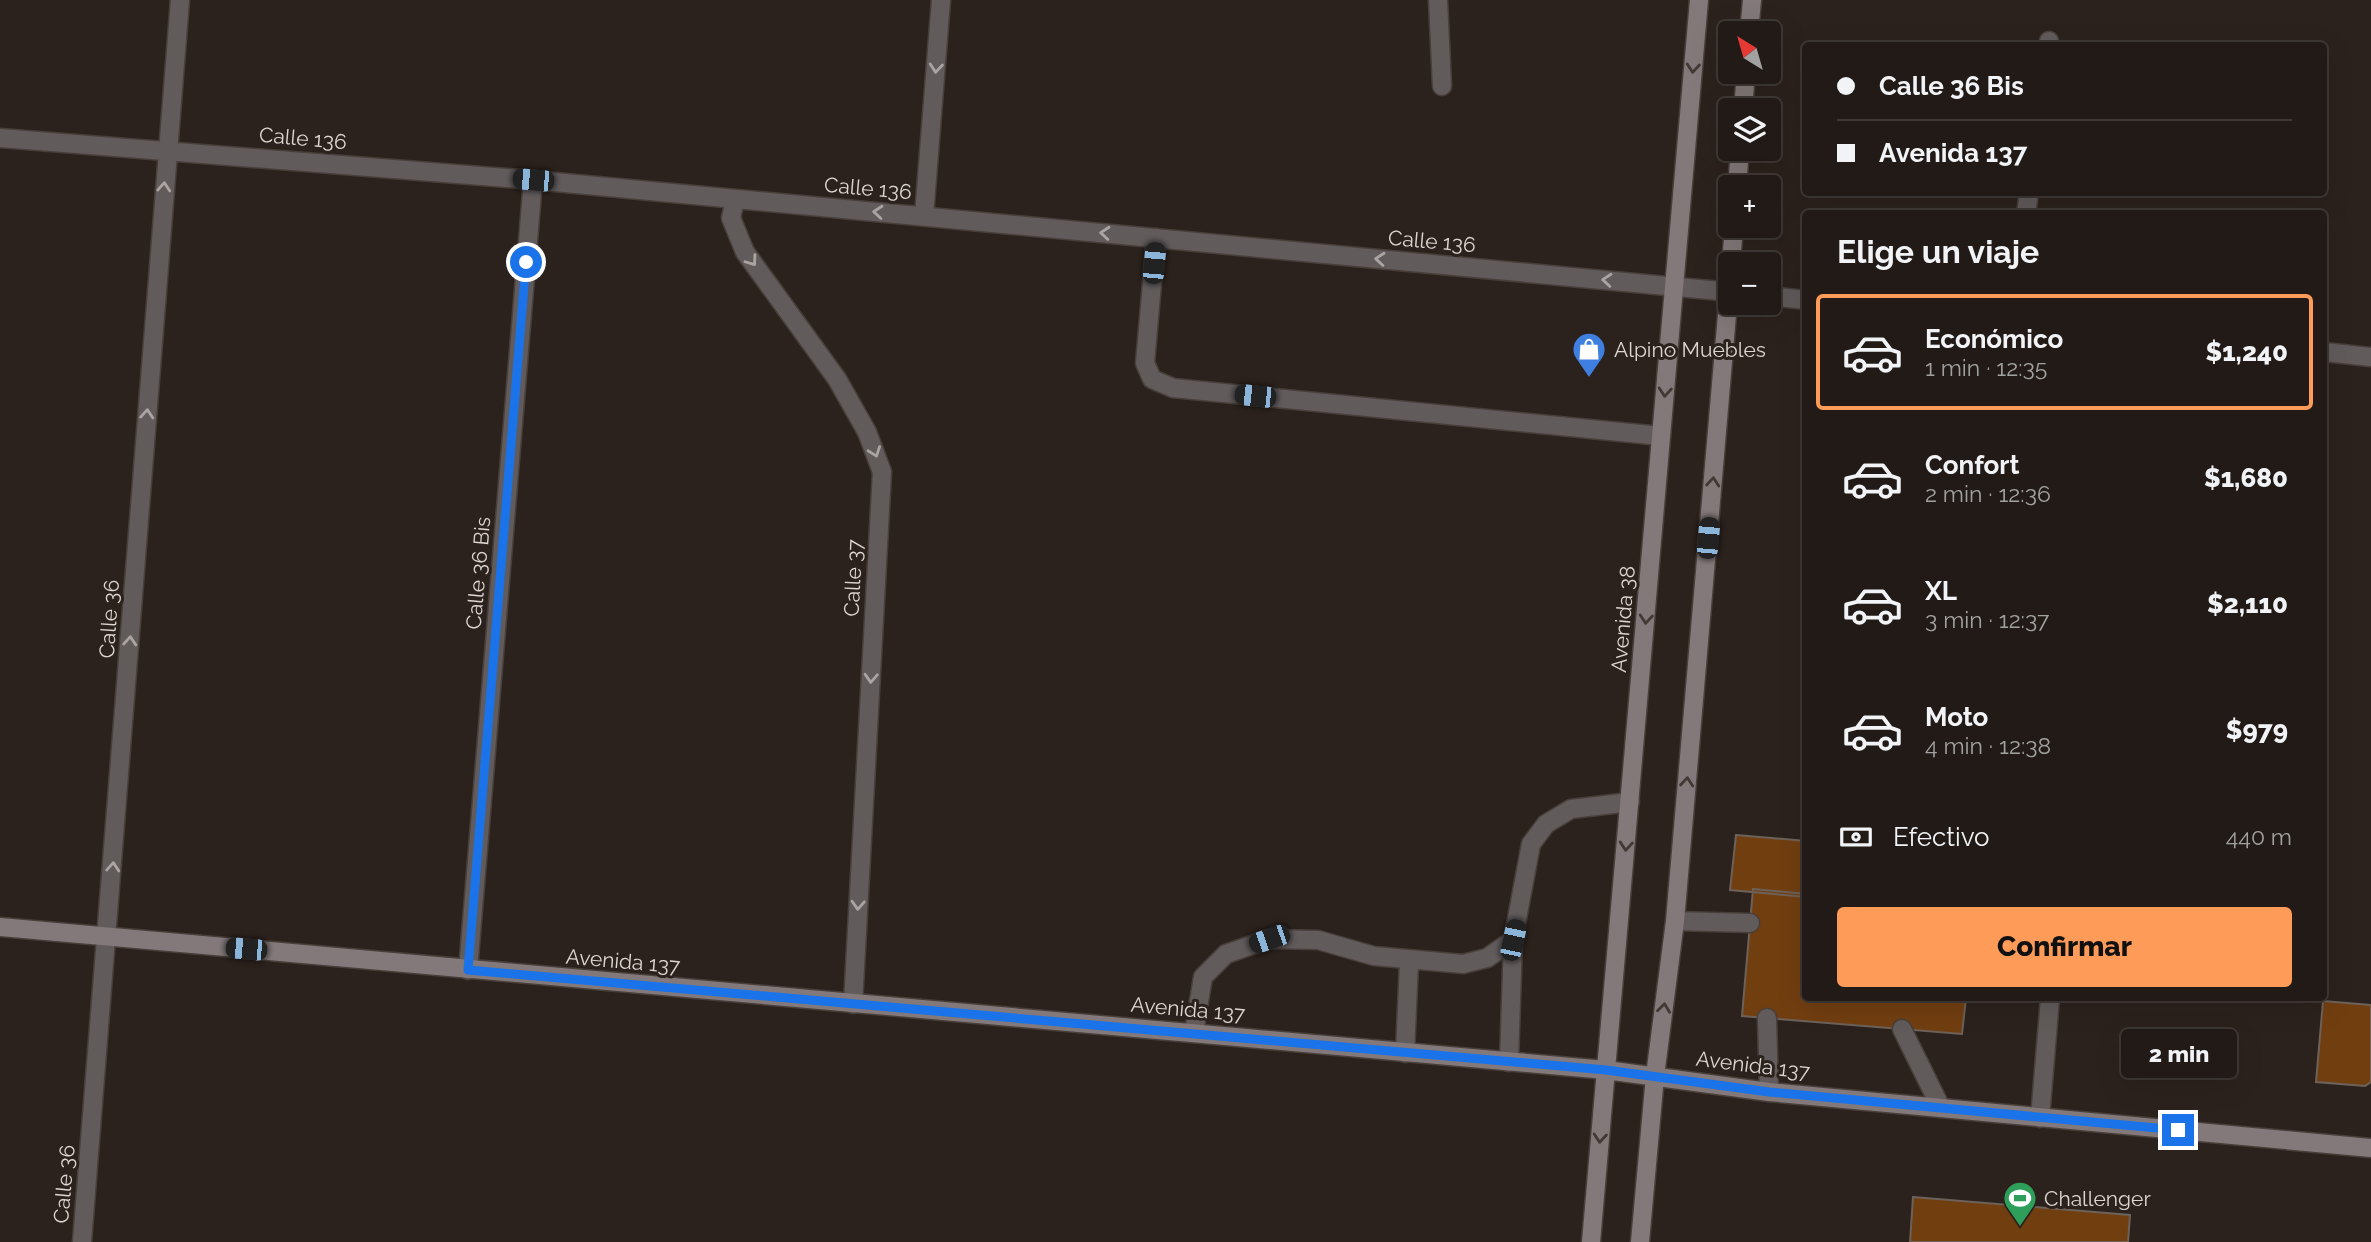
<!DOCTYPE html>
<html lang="es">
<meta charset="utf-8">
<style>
:root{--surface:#211a16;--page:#2d2723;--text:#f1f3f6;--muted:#a2a1a1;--line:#3e3835;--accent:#fe9b58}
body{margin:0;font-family:Raleway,sans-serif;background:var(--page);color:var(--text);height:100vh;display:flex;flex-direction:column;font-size:26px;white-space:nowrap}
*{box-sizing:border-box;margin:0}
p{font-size:23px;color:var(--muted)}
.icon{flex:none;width:38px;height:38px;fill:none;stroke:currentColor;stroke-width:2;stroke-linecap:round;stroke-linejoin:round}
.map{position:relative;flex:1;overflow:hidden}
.side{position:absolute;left:1802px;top:210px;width:525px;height:791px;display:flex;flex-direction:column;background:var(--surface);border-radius:7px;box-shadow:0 7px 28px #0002,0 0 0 2px var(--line)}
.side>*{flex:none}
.guide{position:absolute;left:1802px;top:42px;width:525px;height:154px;border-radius:7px;box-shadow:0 7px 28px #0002,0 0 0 2px var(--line);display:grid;align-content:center;height:154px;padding:0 35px;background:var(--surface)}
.needle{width:46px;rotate:323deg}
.fabs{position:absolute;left:1718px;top:21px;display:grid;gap:14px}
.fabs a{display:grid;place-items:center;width:63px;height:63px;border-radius:7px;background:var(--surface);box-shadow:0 7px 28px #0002,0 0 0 2px var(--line);font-size:35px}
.end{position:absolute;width:32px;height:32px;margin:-16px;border:9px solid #1a73e8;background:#fff;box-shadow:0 0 0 4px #fff}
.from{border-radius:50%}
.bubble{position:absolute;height:49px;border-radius:7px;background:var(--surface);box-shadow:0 7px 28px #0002,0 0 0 2px var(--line);font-size:23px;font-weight:800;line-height:49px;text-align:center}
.car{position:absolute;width:21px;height:42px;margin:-21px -10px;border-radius:9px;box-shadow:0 0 5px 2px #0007;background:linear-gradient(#222 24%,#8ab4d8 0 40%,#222 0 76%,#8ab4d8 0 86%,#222 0)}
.guide b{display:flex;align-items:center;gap:24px;height:66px;font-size:26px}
.guide b+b{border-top:2px solid var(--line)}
.guide i{width:18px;height:18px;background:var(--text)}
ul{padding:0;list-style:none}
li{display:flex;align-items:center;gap:21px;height:116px;margin:0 14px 10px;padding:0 21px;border:4px solid transparent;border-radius:7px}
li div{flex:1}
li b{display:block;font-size:26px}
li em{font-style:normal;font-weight:800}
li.selected{border-color:var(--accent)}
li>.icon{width:63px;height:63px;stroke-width:1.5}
h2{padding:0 35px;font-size:32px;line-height:84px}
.pay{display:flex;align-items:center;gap:18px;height:77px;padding:0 35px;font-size:26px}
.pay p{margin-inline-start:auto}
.cta{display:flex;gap:14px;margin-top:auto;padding:14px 35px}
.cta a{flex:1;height:80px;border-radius:7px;background:var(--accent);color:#111;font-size:28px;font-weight:800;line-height:80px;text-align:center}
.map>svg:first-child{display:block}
.building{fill:#713e10;stroke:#6d625a;stroke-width:2}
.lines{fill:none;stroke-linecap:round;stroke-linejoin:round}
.lane-casing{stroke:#483f3a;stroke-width:21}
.street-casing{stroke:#483f3a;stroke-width:21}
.secondary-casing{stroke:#483f3a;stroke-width:21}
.lane{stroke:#615b5c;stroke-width:18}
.street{stroke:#615b5c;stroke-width:18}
.secondary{stroke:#83797a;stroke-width:18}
.oneway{stroke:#aba4a2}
.oneway2{stroke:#423834}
.route{stroke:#1a73e8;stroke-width:9}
.labels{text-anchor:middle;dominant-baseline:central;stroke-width:6;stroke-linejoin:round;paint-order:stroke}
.street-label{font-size:21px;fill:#dcd5d1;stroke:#2c221d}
.poi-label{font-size:21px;fill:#dcd5d1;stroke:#2c221d;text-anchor:start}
</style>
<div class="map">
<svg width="2371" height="1242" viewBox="0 0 2371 1242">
<rect width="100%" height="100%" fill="#2c221d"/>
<path class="building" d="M1736,835l70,6v56l-76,-7z
M1753,889l53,5v104h160l-4,36 -220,-18z
M2323,1001l48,4v77l-6,4 -49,-4z
M1913,1197l217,18 -2,27h-218z"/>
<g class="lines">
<defs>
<path id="lane" d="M1438,0l4,86
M2048,46l1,-5
M2026,214l3,-22
M1156,238l-11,125 7,16 21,9 488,48
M1675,921l75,2
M1767,1018l2,74
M1902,1029l39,79
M1194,1032l9,-55 23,-23 43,-15 49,1 56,16 89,8 24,-6 26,-18 18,-96 15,-20 25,-15 59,-7
M1405,1053l4,-91
M1509,1062l4,-122"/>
<path id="street" d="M0,138l533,42 1198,112
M735,199l-4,19 14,34 92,127 30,53 15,40 -29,532
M924,216l17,-216
M1769,296l37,4
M2324,352l47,5
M468,970l65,-790
M2040,1118l10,-120
M82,1242l98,-1242"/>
<path id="secondary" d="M1749,33l3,-33
M1743,110l3,-38
M1737,187l3,-38
M1731,264l3,-38
M0,927l1606,143 163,22 602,56
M1591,1242l108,-1242
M1640,1242l15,-166 20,-155 56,-653"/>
</defs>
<use href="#lane" class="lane-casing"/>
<use href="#street" class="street-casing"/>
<use href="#secondary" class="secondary-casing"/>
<use href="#lane" class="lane"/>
<use href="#street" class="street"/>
<use href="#secondary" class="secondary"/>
</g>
<defs><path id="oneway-chevron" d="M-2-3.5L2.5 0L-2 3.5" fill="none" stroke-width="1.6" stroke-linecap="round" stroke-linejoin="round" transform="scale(1.75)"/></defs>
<g class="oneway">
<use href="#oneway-chevron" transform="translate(936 68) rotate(95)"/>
<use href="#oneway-chevron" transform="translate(164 187) rotate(-86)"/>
<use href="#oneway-chevron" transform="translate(878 212) rotate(-175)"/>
<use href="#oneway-chevron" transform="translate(1105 233) rotate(-175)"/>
<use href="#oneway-chevron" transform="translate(1380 259) rotate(-175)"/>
<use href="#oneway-chevron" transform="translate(752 261) rotate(54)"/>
<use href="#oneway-chevron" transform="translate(1607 280) rotate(-175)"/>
<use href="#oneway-chevron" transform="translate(147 414) rotate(-86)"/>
<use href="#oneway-chevron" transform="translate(875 452) rotate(70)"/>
<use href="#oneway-chevron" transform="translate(130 641) rotate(-86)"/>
<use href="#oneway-chevron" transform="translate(871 678) rotate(93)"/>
<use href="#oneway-chevron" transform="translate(113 867) rotate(-86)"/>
<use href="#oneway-chevron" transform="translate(858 905) rotate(93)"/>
</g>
<g class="oneway2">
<use href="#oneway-chevron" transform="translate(1693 68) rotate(95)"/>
<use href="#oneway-chevron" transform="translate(1665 392) rotate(95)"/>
<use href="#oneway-chevron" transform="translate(1713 482) rotate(-85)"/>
<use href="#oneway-chevron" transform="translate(1646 619) rotate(95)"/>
<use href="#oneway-chevron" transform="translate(1687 782) rotate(-85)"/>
<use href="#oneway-chevron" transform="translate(1626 846) rotate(95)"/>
<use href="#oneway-chevron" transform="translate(1664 1008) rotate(-83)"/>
<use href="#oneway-chevron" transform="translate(1600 1138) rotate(95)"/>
</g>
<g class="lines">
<path class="route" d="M526,262l-58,708 1138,100 163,22 409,38"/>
</g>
<defs>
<symbol id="shop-pin" viewBox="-11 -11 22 30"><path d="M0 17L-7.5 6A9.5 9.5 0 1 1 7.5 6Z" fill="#3f7fe0" stroke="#2c221d"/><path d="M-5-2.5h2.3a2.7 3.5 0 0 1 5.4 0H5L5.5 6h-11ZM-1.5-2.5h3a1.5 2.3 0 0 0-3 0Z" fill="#fff"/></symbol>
<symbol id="stadium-pin" viewBox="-11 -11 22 30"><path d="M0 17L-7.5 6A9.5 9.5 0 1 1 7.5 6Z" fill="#2e9e5b" stroke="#2c221d"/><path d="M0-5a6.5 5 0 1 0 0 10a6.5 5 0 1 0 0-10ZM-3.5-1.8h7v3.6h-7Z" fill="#fff"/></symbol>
</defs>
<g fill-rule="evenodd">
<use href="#shop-pin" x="1570" y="330" width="38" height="52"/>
<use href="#stadium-pin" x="2001" y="1179" width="38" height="52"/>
</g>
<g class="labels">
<g class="street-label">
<text transform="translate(303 138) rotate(5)">Calle 136</text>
<text transform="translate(868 188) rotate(5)">Calle 136</text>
<text transform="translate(1432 241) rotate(5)">Calle 136</text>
<text transform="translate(478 573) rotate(-85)">Calle 36 Bis</text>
<text transform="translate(853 578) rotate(-87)">Calle 37</text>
<text transform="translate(109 619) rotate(-86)">Calle 36</text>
<text transform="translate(1623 619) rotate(-85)">Avenida 38</text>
<text transform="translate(623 961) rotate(5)">Avenida 137</text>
<text transform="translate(1188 1009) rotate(5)">Avenida 137</text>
<text transform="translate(1753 1065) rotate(7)">Avenida 137</text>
<text transform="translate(64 1184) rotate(-85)">Calle 36</text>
</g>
<g class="poi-label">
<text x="1614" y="349">Alpino Muebles</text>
<text x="2044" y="1198">Challenger</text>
</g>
</g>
</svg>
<div class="fabs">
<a><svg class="needle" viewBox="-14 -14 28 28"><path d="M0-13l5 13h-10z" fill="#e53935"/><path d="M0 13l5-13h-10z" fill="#a2a1a1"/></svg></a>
<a><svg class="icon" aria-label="layers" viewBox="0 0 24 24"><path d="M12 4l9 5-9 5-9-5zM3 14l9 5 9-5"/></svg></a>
<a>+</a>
<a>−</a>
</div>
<i class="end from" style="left:526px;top:262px"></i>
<i class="end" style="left:2178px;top:1130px"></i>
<div class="bubble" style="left:2121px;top:1029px;width:116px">2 min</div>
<i class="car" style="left:533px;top:180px;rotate:275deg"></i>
<i class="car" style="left:1154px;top:263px;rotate:5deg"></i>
<i class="car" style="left:1255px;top:396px;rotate:276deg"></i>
<i class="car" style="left:1708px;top:538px;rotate:5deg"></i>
<i class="car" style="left:1269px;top:939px;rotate:251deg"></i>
<i class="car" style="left:1513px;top:940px;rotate:12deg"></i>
<i class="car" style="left:246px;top:949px;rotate:275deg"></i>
<div class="guide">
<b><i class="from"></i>Calle 36 Bis</b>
<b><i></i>Avenida 137</b>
</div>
<section class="side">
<h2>Elige un viaje</h2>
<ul>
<li class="selected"><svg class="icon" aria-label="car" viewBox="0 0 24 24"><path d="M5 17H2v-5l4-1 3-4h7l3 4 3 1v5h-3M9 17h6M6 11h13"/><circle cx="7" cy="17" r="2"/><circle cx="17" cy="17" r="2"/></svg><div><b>Económico</b><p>1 min · 12:35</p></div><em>$1,240</em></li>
<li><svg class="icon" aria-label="car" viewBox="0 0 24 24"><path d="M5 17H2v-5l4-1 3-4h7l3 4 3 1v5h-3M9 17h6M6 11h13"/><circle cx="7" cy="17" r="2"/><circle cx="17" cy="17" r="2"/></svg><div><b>Confort</b><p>2 min · 12:36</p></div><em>$1,680</em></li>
<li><svg class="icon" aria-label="car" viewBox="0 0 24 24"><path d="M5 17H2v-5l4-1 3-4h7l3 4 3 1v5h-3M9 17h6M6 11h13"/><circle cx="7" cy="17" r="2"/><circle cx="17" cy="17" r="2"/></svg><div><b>XL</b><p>3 min · 12:37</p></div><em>$2,110</em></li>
<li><svg class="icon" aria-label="car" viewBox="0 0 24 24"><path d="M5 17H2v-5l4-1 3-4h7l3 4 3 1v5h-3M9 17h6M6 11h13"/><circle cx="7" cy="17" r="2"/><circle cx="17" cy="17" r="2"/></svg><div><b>Moto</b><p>4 min · 12:38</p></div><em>$979</em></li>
</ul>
<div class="pay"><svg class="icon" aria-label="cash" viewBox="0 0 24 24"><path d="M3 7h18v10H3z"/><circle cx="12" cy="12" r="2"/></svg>Efectivo<p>440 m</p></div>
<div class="cta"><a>Confirmar</a></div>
</section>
</div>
